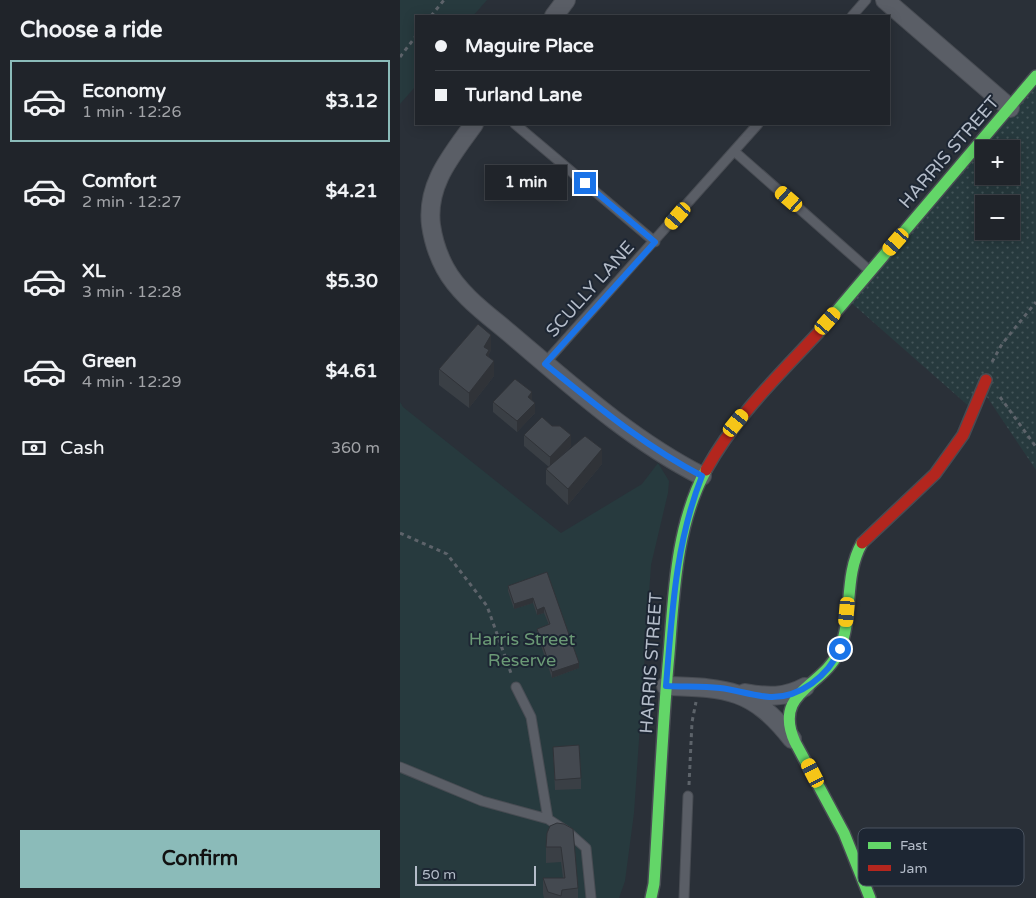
<!DOCTYPE html>
<meta charset="utf-8">
<style>
:root{--surface:#20242a;--page:#2d3036;--text:#f1f3f6;--muted:#a2a4a8;--line:#3d4147;--accent:#8bbbb9}
body{margin:0;font-family:"Varela Round",sans-serif;background:var(--page);color:var(--text);height:100vh;display:flex;flex-direction:column;font-size:19px;white-space:nowrap}
*{box-sizing:border-box;margin:0}
p{font-size:16px;color:var(--muted)}
.icon{flex:none;width:28px;height:28px;fill:none;stroke:currentColor;stroke-width:2;stroke-linecap:round;stroke-linejoin:round}
.map{position:relative;flex:1;overflow:hidden}
.side{display:flex;flex-direction:column;background:var(--surface);width:400px}
.side>*{flex:none}
.banner{position:absolute;left:15px;top:15px;width:475px;height:110px;border-radius:0px;box-shadow:0 2px 12px #0003,0 0 0 1px var(--line);display:grid;align-content:center;height:110px;padding:0 20px;background:var(--surface)}
.tools{position:absolute;left:575px;top:140px;display:grid;gap:10px}
.tools a{display:grid;place-items:center;width:45px;height:45px;border-radius:0px;background:var(--surface);box-shadow:0 2px 12px #0003,0 0 0 1px var(--line);font-size:25px}
.scale{position:absolute;left:15px;bottom:12px;width:121px;box-sizing:border-box;padding-left:5px;border:2px solid #b4bcc9;border-top:0;font-size:14px;line-height:18px;white-space:nowrap;color:#b4bcc9;-webkit-text-stroke:4px #1d2633;paint-order:stroke}
.end{position:absolute;width:22px;height:22px;margin:-11px;border:6px solid #1a73e8;background:#fff;box-shadow:0 0 0 2px #fff}
.from{border-radius:50%}
.bubble{position:absolute;height:35px;border-radius:0px;background:var(--surface);box-shadow:0 2px 12px #0003,0 0 0 1px var(--line);font-size:16px;font-weight:800;line-height:35px;text-align:center}
.car{position:absolute;width:15px;height:30px;margin:-15px -8px;border-radius:6px;box-shadow:0 0 4px 1px #0007;background:linear-gradient(#f5c518 24%,#345 0 40%,#f5c518 0 76%,#345 0 86%,#f5c518 0)}
.banner b{display:flex;align-items:center;gap:18px;height:48px;font-size:19px}
.banner b+b{border-top:1px solid var(--line)}
.banner i{width:12px;height:12px;background:var(--text)}
ul{padding:0;list-style:none}
li{display:flex;align-items:center;gap:15px;height:82px;margin:0 10px 8px;padding:0 10px;border:2px solid transparent;border-radius:0px}
li div{flex:1}
li b{display:block;font-size:19px}
li em{font-style:normal;font-weight:800}
li.current{border-color:var(--accent)}
li>.icon{width:45px;height:45px;stroke-width:1.5}
h2{padding:0 20px;font-size:22px;line-height:60px}
.pay{display:flex;align-items:center;gap:12px;height:55px;padding:0 20px;font-size:19px}
.pay p{margin-inline-start:auto}
.primary-button{display:flex;gap:10px;margin-top:auto;padding:10px 20px}
.primary-button a{flex:1;height:58px;border-radius:0px;background:var(--accent);color:#111;font-size:20px;font-weight:800;line-height:58px;text-align:center}
main{display:flex;flex:1;min-height:0}
.map>svg:first-child{display:block}
.grass{fill:url(#grass-dots);fill-rule:evenodd}
.park{fill:#273a3e}
.lines{fill:none;stroke-linecap:round;stroke-linejoin:round}
.lane-casing{stroke:#484c53;stroke-width:11}
.street-casing{stroke:#484c53;stroke-width:20}
.fast-casing{stroke:#484c53;stroke-width:14}
.jam-casing{stroke:#484c53;stroke-width:14}
.path{stroke:#5d636a;stroke-width:3;stroke-dasharray:4 4;stroke-linecap:butt}
.lane{stroke:#5a5e66;stroke-width:9}
.street{stroke:#5a5e66;stroke-width:18}
.fast{stroke:#63d668;stroke-width:11}
.jam{stroke:#b3261e;stroke-width:11}
.wall{fill:#3a3f45}
.shaded-wall{fill:#303338}
.building{fill:#444950;stroke:#303338}
.route{stroke:#1a73e8;stroke-width:6}
.labels{text-anchor:middle;dominant-baseline:central;stroke-width:4;stroke-linejoin:round;paint-order:stroke}
.street-label{font-size:18px;fill:#b4bcc9;stroke:#1d2633}
.park-label{font-size:18px;fill:#6b9a76;stroke:#1d2633}
.key{fill:#1d2633;stroke:#4a5360;stroke-width:1}
.key-label{font-size:14px;fill:#b4bcc9}
</style>
<main>
<section class="side">
<h2>Choose a ride</h2>
<ul>
<li class="current"><svg class="icon" aria-label="car" viewBox="0 0 24 24"><path d="M5 17H2v-5l4-1 3-4h7l3 4 3 1v5h-3M9 17h6M6 11h13"/><circle cx="7" cy="17" r="2"/><circle cx="17" cy="17" r="2"/></svg><div><b>Economy</b><p>1 min · 12:26</p></div><em>$3.12</em></li>
<li><svg class="icon" aria-label="car" viewBox="0 0 24 24"><path d="M5 17H2v-5l4-1 3-4h7l3 4 3 1v5h-3M9 17h6M6 11h13"/><circle cx="7" cy="17" r="2"/><circle cx="17" cy="17" r="2"/></svg><div><b>Comfort</b><p>2 min · 12:27</p></div><em>$4.21</em></li>
<li><svg class="icon" aria-label="car" viewBox="0 0 24 24"><path d="M5 17H2v-5l4-1 3-4h7l3 4 3 1v5h-3M9 17h6M6 11h13"/><circle cx="7" cy="17" r="2"/><circle cx="17" cy="17" r="2"/></svg><div><b>XL</b><p>3 min · 12:28</p></div><em>$5.30</em></li>
<li><svg class="icon" aria-label="car" viewBox="0 0 24 24"><path d="M5 17H2v-5l4-1 3-4h7l3 4 3 1v5h-3M9 17h6M6 11h13"/><circle cx="7" cy="17" r="2"/><circle cx="17" cy="17" r="2"/></svg><div><b>Green</b><p>4 min · 12:29</p></div><em>$4.61</em></li>
</ul>
<div class="pay"><svg class="icon" aria-label="cash" viewBox="0 0 24 24"><path d="M3 7h18v10H3z"/><circle cx="12" cy="12" r="2"/></svg>Cash<p>360 m</p></div>
<div class="primary-button"><a>Confirm</a></div>
</section>
<div class="map">
<svg width="636" height="898" viewBox="0 0 636 898">
<defs>
<pattern id="grass-dots" width="8" height="8" patternUnits="userSpaceOnUse" patternTransform="scale(1.25)"><rect width="8" height="8" fill="#273a3e"/><path d="M2 2h.1M6 6h.1" fill="none" stroke="#445559" stroke-width="1.8" stroke-linecap="round"/></pattern>
</defs>
<rect width="100%" height="100%" fill="#2a3038"/>
<path class="grass" d="M636,84v386l-49,-73 -15,12 -125,-110zM584,149h27v27h-27zM584,204h27v27h-27z"/>
<path class="park" d="M0,0h87l-14,16h-57v70l-16,18z
M0,402l3,5 158,126 81,-49 16,-21 11,18 -1,12 -17,72 -17,248 -9,68 -6,17h-219z"/>
<g class="lines">
<defs>
<path id="lane" d="M452,16l14,-16
M115,124l140,118
M334,151l136,120
M145,363l213,-239
M116,687l15,30 17,102 20,13 18,16 5,50
M0,767l82,34 66,18
M284,898l4,-102"/>
<path id="street" d="M485,0l125,108
M154,16l12,-16
M74,124c-22,31 -48,60 -43,101 2,14 7,30 14,43 15,28 46,49 69,69 60,51 119,104 188,139
M266,686c60,2 86,2 126,53
M345,693c22,4 40,5 60,-6"/>
<path id="fast" d="M418,333l218,-257
M462,543c-19,34 -8,73 -23,108 -15,36 -67,40 -44,91l49,91 26,65
M251,898l3,-14c5,-77 8,-154 15,-230 5,-62 7,-129 37,-184"/>
<path id="jam" d="M306,470c29,-53 72,-94 112,-137
M462,543l73,-69 28,-39 23,-55"/>
</defs>
<use href="#lane" class="lane-casing"/>
<use href="#street" class="street-casing"/>
<use href="#fast" class="fast-casing"/>
<use href="#jam" class="jam-casing"/>
<path class="path" d="M31,16l13,-16
M0,57l16,-21
M592,362l10,-18 34,-42
M600,397l36,50
M0,533l47,21 40,52 25,70
M289,785l3,-63 4,-20"/>
<use href="#lane" class="lane"/>
<use href="#street" class="street"/>
<use href="#fast" class="fast"/>
<use href="#jam" class="jam"/>
</g>
<path class="wall" d="M91,350l-2,4v3l5,19 -25,32 -30,-23v-16z
M132,400l3,13 -18,19 -24,-20v-10z
M124,435l47,11 -13,13 44,5 -34,41 -22,-21v-15l3,-2 -25,-21z
M147,572l32,96 -27,10 -15,-44v-5l12,-4 -5,-12 -7,2 -4,-12 -19,6 -6,-18v-5z
M153,747l28,31v11l-26,1z
M157,823l21,65v10h-34l-1,-4v-16h20l-2,-16 -15,1v-16z"/>
<path class="shaded-wall" d="M91,335v15l-2,4v11l-5,-18z
M94,361v15l-25,32v-15z
M132,392v11l-4,-6z
M135,403v10l-18,19v-11z
M171,435v11l-21,21v-10z
M202,449v15l-34,41v-16z
M133,598v5l-19,6v-5z
M144,607v6l-7,2v-5z
M179,663v5l-27,10v-6z"/>
<path class="building" d="M78,324l13,11 -7,12 5,3 -3,5 8,6 -25,32 -30,-24z
M115,379l17,13 -4,5 7,6 -18,18 -24,-19z
M142,417l10,9h8l11,9 -21,22 -26,-22z
M185,436l17,13 -34,40 -22,-20z
M147,572l32,91 -27,9 -15,-43 13,-5 -6,-17 -7,3 -4,-12 -19,6 -6,-18z
M179,745l2,33 -26,2 -2,-33z
M157,823l7,1 9,5 5,59 -16,2 -1,6 -13,-4 -5,-14h22l-4,-31h-15l1,-14 3,-7z"/>
<g class="lines">
<path class="route" d="M185,183l70,59 -110,122c51,41 99,82 157,112 -27,68 -30,139 -36,210 18,1 36,0 54,2 17,2 33,8 50,9 30,1 58,-21 70,-48"/>
</g>
<g class="labels">
<g class="street-label">
<text transform="translate(549 152) rotate(-49)">HARRIS STREET</text>
<text transform="translate(190 289) rotate(-48)">SCULLY LANE</text>
<text transform="translate(251 663) rotate(-86)">HARRIS STREET</text>
</g>
<g class="park-label">
<text x="122" y="639">Harris Street<tspan x="122" dy="21">Reserve</tspan></text>
</g>
</g>
<rect x="458" y="828" width="166" height="58" rx="8" class="key"/>
<rect x="468" y="842" width="23" height="7" fill="#63d668"/>
<rect x="468" y="865" width="23" height="6" fill="#b3261e"/>
<g class="key-label">
<text x="500" y="850">Fast</text>
<text x="500" y="873">Jam</text>
</g>
</svg>
<div class="tools">
<a>+</a>
<a>−</a>
</div>
<div class="scale">50 m</div>
<i class="end from" style="left:440px;top:649px"></i>
<i class="end" style="left:185px;top:183px"></i>
<div class="bubble" style="left:85px;top:165px;width:82px">1 min</div>
<i class="car" style="left:389px;top:199px;rotate:311deg"></i>
<i class="car" style="left:278px;top:216px;rotate:221deg"></i>
<i class="car" style="left:496px;top:242px;rotate:221deg"></i>
<i class="car" style="left:428px;top:321px;rotate:41deg"></i>
<i class="car" style="left:336px;top:423px;rotate:39deg"></i>
<i class="car" style="left:447px;top:612px;rotate:185deg"></i>
<i class="car" style="left:413px;top:773px;rotate:333deg"></i>
<div class="banner">
<b><i class="from"></i>Maguire Place</b>
<b><i></i>Turland Lane</b>
</div>
</div>
</main>
